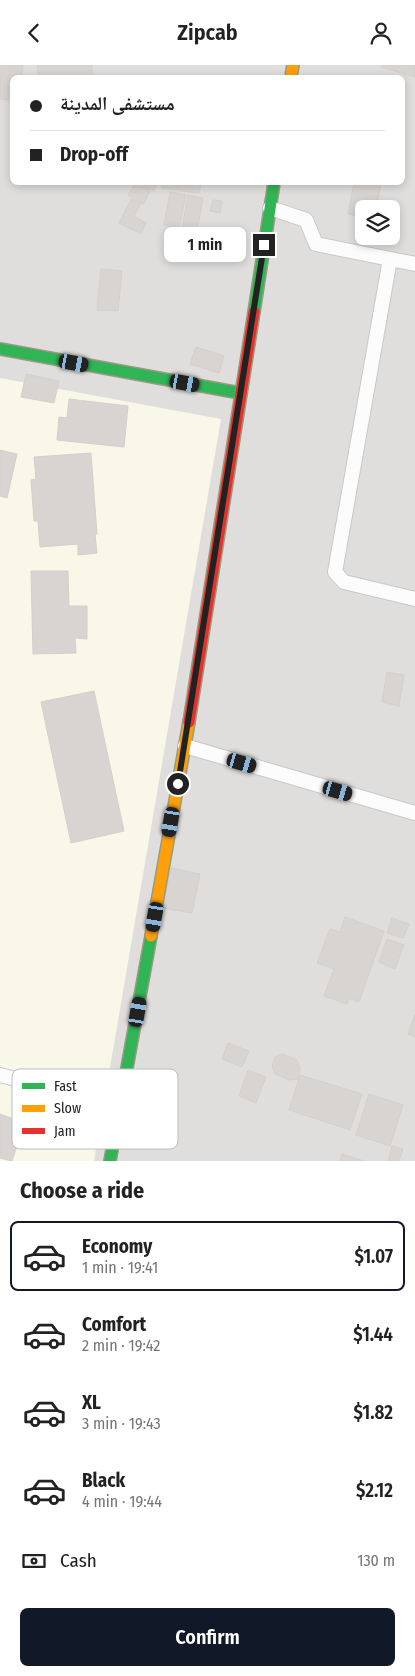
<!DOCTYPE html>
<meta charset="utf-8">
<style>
:root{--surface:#fff;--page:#f6f6f6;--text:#222;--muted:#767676;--line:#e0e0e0;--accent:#111827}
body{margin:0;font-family:"Fira Sans Condensed","Noto Naskh Arabic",sans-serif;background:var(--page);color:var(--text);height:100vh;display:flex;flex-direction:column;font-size:19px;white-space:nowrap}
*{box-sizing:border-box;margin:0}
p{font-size:16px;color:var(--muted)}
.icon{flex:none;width:28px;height:28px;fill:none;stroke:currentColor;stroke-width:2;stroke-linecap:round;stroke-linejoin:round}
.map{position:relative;height:1096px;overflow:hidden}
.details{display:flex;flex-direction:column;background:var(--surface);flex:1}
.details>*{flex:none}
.guide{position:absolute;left:10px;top:10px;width:395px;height:110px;border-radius:8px;box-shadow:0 2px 8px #0003;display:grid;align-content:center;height:110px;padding:0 20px;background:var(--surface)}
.fabs{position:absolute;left:355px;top:135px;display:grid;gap:10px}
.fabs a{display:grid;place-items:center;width:45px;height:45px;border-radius:8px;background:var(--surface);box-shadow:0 2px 8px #0003;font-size:25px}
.end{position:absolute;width:22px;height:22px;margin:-11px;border:6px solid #222;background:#fff;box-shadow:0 0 0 2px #fff}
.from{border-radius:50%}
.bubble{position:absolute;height:35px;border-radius:8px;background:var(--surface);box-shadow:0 2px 8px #0003;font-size:16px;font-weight:600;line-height:35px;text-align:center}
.car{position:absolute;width:15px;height:30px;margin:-15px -8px;border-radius:6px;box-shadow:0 0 4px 1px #0007;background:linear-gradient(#222 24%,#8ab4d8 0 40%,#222 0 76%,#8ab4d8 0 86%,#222 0)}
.guide b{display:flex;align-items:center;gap:18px;height:48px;font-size:19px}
.guide b+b{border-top:1px solid var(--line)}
.guide i{width:12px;height:12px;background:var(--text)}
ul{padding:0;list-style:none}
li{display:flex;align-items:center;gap:15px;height:70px;margin:0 10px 8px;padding:0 10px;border:2px solid transparent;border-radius:8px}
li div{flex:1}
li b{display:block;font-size:19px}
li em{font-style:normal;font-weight:600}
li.current{border-color:var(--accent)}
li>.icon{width:45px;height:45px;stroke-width:1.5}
h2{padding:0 20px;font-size:22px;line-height:60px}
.pay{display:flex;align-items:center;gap:12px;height:55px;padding:0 20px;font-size:19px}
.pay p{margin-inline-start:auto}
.primary-button{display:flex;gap:10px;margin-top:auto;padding:10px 20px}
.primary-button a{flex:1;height:58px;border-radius:8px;background:var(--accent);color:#fff;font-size:20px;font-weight:600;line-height:58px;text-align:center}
header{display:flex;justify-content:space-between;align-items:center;height:65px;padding:0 20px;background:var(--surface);font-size:22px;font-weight:600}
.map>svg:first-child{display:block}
.residential{fill:#dfdedc;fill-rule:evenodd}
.education{fill:#f8f7e8}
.building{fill:#d7d4d2;stroke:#d3d0cc}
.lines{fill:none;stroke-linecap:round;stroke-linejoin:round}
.lane-casing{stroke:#c9c8c7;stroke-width:16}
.fast-casing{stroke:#999a82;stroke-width:14}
.slow-casing{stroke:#999a82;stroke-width:14}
.jam-casing{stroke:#999a82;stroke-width:14}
.lane{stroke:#fdfcfc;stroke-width:14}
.fast{stroke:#30b455;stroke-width:11}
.slow{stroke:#ff9f0a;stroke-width:11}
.jam{stroke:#e5322d;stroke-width:11}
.route{stroke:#222;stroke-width:6}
.key{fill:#fff;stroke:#bdbdbd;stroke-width:1}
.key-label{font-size:14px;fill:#222}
</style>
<header><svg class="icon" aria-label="back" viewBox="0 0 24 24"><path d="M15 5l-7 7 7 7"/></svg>Zipcab<svg class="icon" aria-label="person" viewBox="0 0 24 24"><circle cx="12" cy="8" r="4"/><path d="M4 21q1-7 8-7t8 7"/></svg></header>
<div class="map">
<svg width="415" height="1096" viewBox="0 0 415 1096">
<rect width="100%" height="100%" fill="#f0eeeb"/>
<path class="residential" d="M0,0h415v1096h-415zM12,12h390v106h-390zM364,144h27v27h-27z"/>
<path class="education" d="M0,313l221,41 -127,742h-94z"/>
<path class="building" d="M1,0h22l-1,12h-10v23l-12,-1z
M37,0h55v12h-54z
M382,0h33v12l-34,-10z
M135,118l15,8 -6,13 -16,-9z
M145,118h13l-4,8 -11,-4z
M162,118h39l-2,10 -38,-5z
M354,118h27l-5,26h-12v8l-16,-3z
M170,127l16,3 -7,33 -15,-3z
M188,130l15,3 -9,52 -7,-2 3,-13 -9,-2z
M131,134l10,4 -7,13 12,7 -5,11 -22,-11z
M213,135l9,1 -2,12 -10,-2z
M101,204l21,2 -4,40 -21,-1z
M196,282l28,9 -5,17 -29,-9z
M26,309l33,7 -5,22 -33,-6z
M69,334l59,7 -4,41 -67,-7 2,-23 8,1z
M0,385l17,4 -10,44 -7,-2z
M91,388l6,81 -2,1 2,18 -19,2v-11l-38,3 -2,-26h-4l-3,-41 5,-1 -2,-22z
M31,506h37l1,35h18v33l-12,-1 1,15 -43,1z
M387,607l17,3 -5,31 -17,-4z
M94,626l30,140 -53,12 -30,-141z
M171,803l29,6 -8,39 -29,-5z
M345,852l39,14 -25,71 -10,-4 -2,6 -23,-8 10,-27 -17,-6 13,-34 10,3z
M392,853l17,6 -6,14 -16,-5z
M387,874l17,6 -9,24 -16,-7z
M415,949v23l-7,-3z
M228,978l21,8 -7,16 -20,-8z
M282,989l15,6 3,8 -2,11 -9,1 -14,-6 -3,-8 3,-9z
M248,1005l18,7 -10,26 -17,-7z
M300,1010l62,19 -12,36 -61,-20z
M369,1029l34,11 -13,41 -34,-11z
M0,1049l25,9 -13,38 -12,-3z
M392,1081l11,3 -4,12h-11z
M342,1089l22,7h-24z"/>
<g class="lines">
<defs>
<path id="lane" d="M270,143l36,12 10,24 99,20
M390,194l-55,313 9,10 71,17
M185,681l230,67
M0,1010l121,32"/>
<path id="fast" d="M254,247l20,-129
M0,284l240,44
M110,1096l41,-225"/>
<path id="slow" d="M291,12l2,-12
M151,871l38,-214"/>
<path id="jam" d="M189,657l65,-410"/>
</defs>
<use href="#lane" class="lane-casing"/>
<use href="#fast" class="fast-casing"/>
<use href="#slow" class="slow-casing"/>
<use href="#jam" class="jam-casing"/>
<use href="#lane" class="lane"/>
<use href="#fast" class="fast"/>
<use href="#slow" class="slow"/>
<use href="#jam" class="jam"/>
</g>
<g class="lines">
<path class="route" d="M178,719l86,-539"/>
</g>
<rect x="12" y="1004" width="166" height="80" rx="8" class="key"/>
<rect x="22" y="1018" width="23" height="6" fill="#30b455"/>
<rect x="22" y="1040" width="23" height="7" fill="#ff9f0a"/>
<rect x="22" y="1063" width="23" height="6" fill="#e5322d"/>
<g class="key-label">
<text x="54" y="1026">Fast</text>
<text x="54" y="1048">Slow</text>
<text x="54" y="1071">Jam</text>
</g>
</svg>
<div class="fabs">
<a><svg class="icon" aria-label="layers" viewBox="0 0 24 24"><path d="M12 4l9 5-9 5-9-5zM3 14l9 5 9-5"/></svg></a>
</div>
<i class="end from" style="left:178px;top:719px"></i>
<i class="end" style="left:264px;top:180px"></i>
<div class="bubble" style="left:164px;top:162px;width:82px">1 min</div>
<i class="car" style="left:74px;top:298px;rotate:100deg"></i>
<i class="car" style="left:185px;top:318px;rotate:100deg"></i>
<i class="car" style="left:242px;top:698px;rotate:106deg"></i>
<i class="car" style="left:338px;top:726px;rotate:106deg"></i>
<i class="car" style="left:171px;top:757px;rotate:190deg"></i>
<i class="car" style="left:155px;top:852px;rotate:190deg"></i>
<i class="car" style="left:138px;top:947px;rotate:10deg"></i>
<div class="guide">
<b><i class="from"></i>مستشفى المدينة</b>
<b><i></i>Drop-off</b>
</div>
</div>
<section class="details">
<h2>Choose a ride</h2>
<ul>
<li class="current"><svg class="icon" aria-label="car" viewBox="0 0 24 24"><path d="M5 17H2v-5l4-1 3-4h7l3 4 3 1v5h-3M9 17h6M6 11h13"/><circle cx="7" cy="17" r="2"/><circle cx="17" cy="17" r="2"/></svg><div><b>Economy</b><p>1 min · 19:41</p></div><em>$1.07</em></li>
<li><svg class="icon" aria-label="car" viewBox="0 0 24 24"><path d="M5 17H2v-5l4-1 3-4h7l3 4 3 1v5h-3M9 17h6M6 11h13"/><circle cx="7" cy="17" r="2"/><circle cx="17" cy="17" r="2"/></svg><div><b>Comfort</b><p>2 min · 19:42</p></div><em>$1.44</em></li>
<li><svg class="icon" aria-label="car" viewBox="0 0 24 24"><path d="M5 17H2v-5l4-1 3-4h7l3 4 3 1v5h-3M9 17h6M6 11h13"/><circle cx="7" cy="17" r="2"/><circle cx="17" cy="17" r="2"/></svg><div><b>XL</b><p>3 min · 19:43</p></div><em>$1.82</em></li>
<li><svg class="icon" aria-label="car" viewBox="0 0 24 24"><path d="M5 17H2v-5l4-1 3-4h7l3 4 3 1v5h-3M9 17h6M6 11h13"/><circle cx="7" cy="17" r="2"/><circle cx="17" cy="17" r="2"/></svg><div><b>Black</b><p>4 min · 19:44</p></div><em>$2.12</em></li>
</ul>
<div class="pay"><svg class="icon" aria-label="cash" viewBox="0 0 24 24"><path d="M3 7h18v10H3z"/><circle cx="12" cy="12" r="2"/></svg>Cash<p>130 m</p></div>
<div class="primary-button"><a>Confirm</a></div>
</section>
